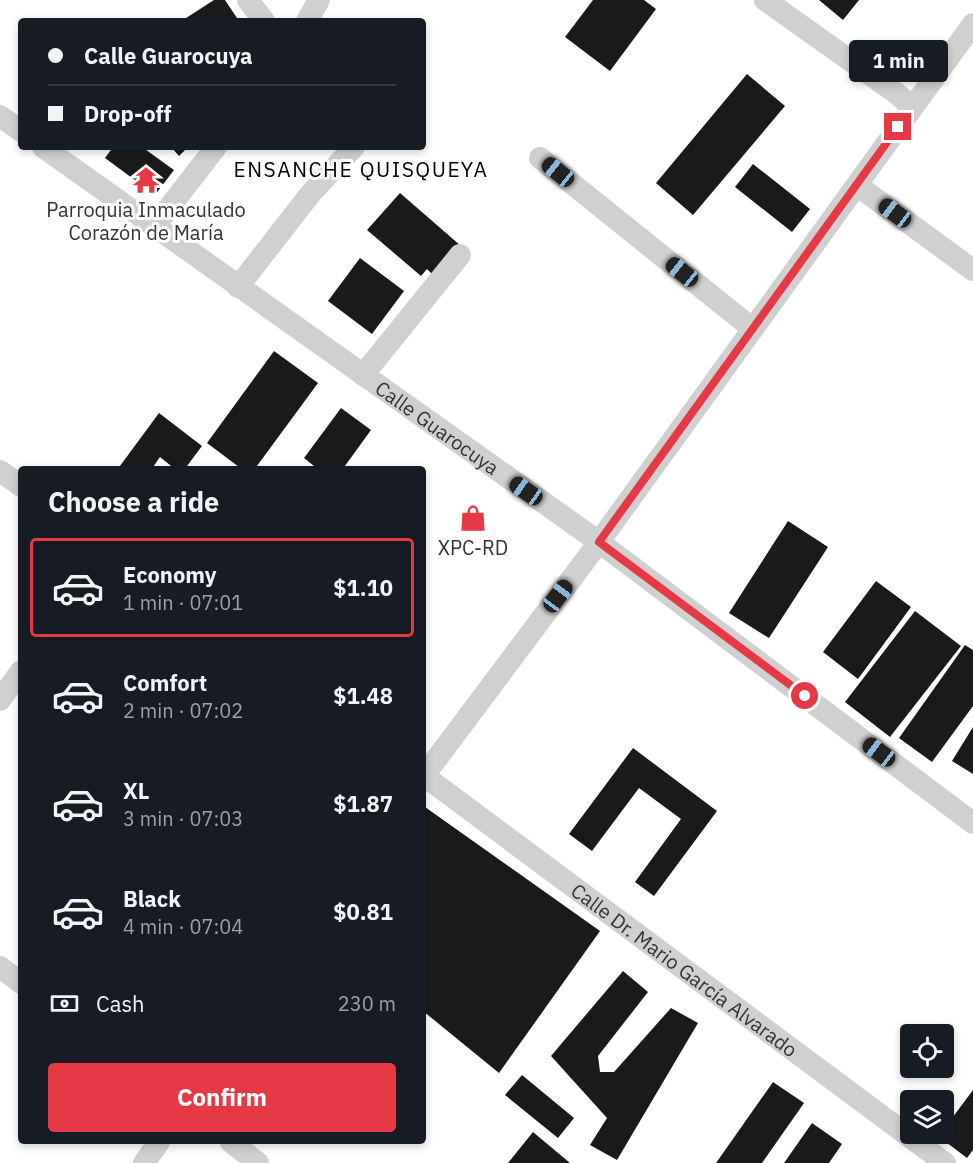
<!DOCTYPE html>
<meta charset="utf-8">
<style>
:root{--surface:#171b24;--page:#20242c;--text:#f1f3f6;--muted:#9ea1a6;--line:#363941;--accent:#e63946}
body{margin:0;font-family:"IBM Plex Sans",sans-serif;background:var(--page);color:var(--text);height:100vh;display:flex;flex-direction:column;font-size:22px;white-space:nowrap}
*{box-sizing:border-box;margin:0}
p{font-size:20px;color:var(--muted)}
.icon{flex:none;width:33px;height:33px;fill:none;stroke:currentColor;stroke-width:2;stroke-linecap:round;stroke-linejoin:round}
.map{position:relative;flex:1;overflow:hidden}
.sheet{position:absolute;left:18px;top:466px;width:408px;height:678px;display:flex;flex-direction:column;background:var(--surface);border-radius:6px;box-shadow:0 3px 9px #0003}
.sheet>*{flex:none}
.guide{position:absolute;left:18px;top:18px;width:408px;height:132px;border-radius:6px;box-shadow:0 3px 9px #0003;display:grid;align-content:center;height:132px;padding:0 30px;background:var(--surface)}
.controls{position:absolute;left:900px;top:1024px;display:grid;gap:12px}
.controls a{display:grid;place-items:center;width:54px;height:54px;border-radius:6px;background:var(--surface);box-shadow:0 3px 9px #0003;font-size:30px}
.end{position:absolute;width:27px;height:27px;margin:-14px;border:8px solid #e63946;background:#fff;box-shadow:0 0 0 3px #fff}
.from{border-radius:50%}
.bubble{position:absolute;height:42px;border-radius:6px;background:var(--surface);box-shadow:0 3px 9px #0003;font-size:20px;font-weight:700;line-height:42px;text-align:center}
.car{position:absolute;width:18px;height:36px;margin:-18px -9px;border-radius:8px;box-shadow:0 0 4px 2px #0007;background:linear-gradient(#222 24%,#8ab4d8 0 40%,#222 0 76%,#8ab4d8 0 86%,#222 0)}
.guide b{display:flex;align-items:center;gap:21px;height:57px;font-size:22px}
.guide b+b{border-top:2px solid var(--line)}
.guide i{width:15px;height:15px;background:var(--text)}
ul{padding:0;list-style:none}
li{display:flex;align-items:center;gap:18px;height:99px;margin:0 12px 9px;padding:0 18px;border:3px solid transparent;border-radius:6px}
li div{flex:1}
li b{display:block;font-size:22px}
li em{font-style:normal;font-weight:700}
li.current{border-color:var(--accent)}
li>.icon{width:54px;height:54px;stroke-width:1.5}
h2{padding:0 30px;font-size:27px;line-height:72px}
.pay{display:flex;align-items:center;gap:15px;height:66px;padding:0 30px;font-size:22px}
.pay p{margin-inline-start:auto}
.primary-button{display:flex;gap:12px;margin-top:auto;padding:12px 30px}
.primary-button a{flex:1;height:69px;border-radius:6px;background:var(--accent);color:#fff;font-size:24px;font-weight:700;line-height:69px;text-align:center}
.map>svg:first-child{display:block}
.building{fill:#1a1a1a}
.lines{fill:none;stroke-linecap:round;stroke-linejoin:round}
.minor{stroke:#d0d0d0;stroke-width:22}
.route{stroke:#e63946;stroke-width:8}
.labels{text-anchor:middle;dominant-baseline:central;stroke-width:6;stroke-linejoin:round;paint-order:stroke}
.poi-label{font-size:20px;fill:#333;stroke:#fff}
.street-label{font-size:20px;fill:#333;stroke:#fff}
.neighbourhood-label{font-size:21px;letter-spacing:1.5px;fill:#000;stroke:#fff}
</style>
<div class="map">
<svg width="973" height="1163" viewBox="0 0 973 1163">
<rect width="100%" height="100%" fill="#fff"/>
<path class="building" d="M214,0h11l14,21h-55l-1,-1z
M593,0h51l12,9 -46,62 -45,-34z
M819,0h40l-16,20z
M747,74l38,32 -92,109 -37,-32z
M113,147h29l32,23 -19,25 -50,-37z
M171,147h17l-9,9z
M753,164l57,45 -18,23 -57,-45z
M400,193l61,53 -26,31 -8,-8 -6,7 -54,-46z
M360,258l44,33 -32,43 -44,-33z
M274,351l44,32 -64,87h-11l-36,-27z
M341,408l30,22 -29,40h-23l-15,-12z
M159,413l43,33 -18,24h-8l-16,-13 -9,13h-34z
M788,521l40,26 -59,91 -40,-25z
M876,581l35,26 -53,72 -35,-27z
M915,611l46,35 -71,91 -45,-35z
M965,645l8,5v56l-41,56 -33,-24z
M973,727v47l-21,-13z
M633,748l84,63 -63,85 -19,-14 46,-63 -42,-31 -47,63 -23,-17z
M425,807l175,124 -101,142 -76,-62v-200z
M623,971l25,21 -50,64 2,16h14l57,-64 27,15 -81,137 -27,-15 17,-27 -56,-62z
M522,1075l52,43 -16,20 -53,-43z
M773,1082l31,21 -42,60h-46z
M973,1090v60l-6,8 -29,-22 6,-2v-5z
M812,1123l30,21 -13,19h-45z
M533,1132l37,31h-62z"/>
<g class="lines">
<g class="minor">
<path d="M248,0l16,21"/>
<path d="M765,0l131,93 16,14"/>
<path d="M307,21l12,-21"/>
<path d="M0,116l21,15"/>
<path id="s1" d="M43,147l556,395 374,281"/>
<path d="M540,158l213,171"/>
<path d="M858,186l115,84"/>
<path d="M154,227l62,-80"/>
<path d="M238,287l73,-94 43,-46"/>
<path d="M363,375l97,-120"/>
<path d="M0,471l21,15"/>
<path d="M0,700l21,-29"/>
<path id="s2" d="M423,775l522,388"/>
<path d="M423,777l176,-235 374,-518"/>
<path d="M0,967l21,16"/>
<path d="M231,1142l27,21"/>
<path d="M144,1163l15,-21"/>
</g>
</g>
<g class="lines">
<path class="route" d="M805,696l-206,-154 299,-415"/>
</g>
<defs>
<symbol id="temple-bare" viewBox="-9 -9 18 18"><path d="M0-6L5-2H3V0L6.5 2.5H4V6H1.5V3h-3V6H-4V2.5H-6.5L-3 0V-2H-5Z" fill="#e63946" stroke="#fff" stroke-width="2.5" paint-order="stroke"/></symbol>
<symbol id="shop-bare" viewBox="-9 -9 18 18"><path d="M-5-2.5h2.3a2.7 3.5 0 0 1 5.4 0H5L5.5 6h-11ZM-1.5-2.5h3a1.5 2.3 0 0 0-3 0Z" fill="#e63946" stroke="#fff" stroke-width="2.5" paint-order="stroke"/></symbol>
</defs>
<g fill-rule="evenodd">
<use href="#temple-bare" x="127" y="161" width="38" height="38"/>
<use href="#shop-bare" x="454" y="499" width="38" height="38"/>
</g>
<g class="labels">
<g class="poi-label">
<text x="146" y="209">Parroquia Inmaculado<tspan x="146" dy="23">Corazón de María</tspan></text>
<text x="473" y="547">XPC-RD</text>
</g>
<g class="street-label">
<text stroke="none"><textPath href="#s1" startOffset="484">Calle Guarocuya</textPath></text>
<text stroke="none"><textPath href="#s2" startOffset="326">Calle Dr. Mario García Alvarado</textPath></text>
</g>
<g class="neighbourhood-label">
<text x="361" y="169">ENSANCHE QUISQUEYA</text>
</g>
</g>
</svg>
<div class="controls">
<a><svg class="icon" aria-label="locate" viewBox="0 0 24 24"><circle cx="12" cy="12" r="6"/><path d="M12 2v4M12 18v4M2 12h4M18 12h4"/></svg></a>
<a><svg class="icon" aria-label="layers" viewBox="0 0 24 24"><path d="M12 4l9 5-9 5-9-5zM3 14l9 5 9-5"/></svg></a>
</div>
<i class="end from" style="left:805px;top:696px"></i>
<i class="end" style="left:898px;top:127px"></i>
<div class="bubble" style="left:849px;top:40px;width:99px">1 min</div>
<i class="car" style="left:558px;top:172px;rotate:309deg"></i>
<i class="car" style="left:895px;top:213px;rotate:307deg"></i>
<i class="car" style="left:682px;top:272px;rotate:309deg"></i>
<i class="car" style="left:526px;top:491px;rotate:305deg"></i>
<i class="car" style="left:558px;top:596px;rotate:37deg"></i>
<i class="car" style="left:879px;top:752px;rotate:307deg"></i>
<div class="guide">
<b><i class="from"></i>Calle Guarocuya</b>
<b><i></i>Drop-off</b>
</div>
<section class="sheet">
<h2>Choose a ride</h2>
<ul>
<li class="current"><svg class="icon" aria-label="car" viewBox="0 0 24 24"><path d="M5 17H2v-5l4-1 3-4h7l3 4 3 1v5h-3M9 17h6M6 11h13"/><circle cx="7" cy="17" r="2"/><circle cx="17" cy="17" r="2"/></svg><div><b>Economy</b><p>1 min · 07:01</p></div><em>$1.10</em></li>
<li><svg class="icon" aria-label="car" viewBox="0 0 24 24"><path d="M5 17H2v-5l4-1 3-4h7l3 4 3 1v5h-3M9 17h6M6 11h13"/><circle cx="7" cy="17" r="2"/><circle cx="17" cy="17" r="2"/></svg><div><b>Comfort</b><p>2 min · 07:02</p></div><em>$1.48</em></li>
<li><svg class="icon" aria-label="car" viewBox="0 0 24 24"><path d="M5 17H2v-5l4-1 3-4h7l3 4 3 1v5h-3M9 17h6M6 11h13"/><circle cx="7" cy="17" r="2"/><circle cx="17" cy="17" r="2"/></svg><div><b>XL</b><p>3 min · 07:03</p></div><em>$1.87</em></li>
<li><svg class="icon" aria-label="car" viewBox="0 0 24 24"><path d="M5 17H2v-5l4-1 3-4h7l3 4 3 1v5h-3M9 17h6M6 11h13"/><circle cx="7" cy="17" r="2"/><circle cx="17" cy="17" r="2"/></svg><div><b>Black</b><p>4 min · 07:04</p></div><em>$0.81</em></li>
</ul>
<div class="pay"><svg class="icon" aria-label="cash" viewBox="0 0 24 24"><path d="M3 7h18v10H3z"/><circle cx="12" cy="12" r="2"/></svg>Cash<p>230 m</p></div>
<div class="primary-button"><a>Confirm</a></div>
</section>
</div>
